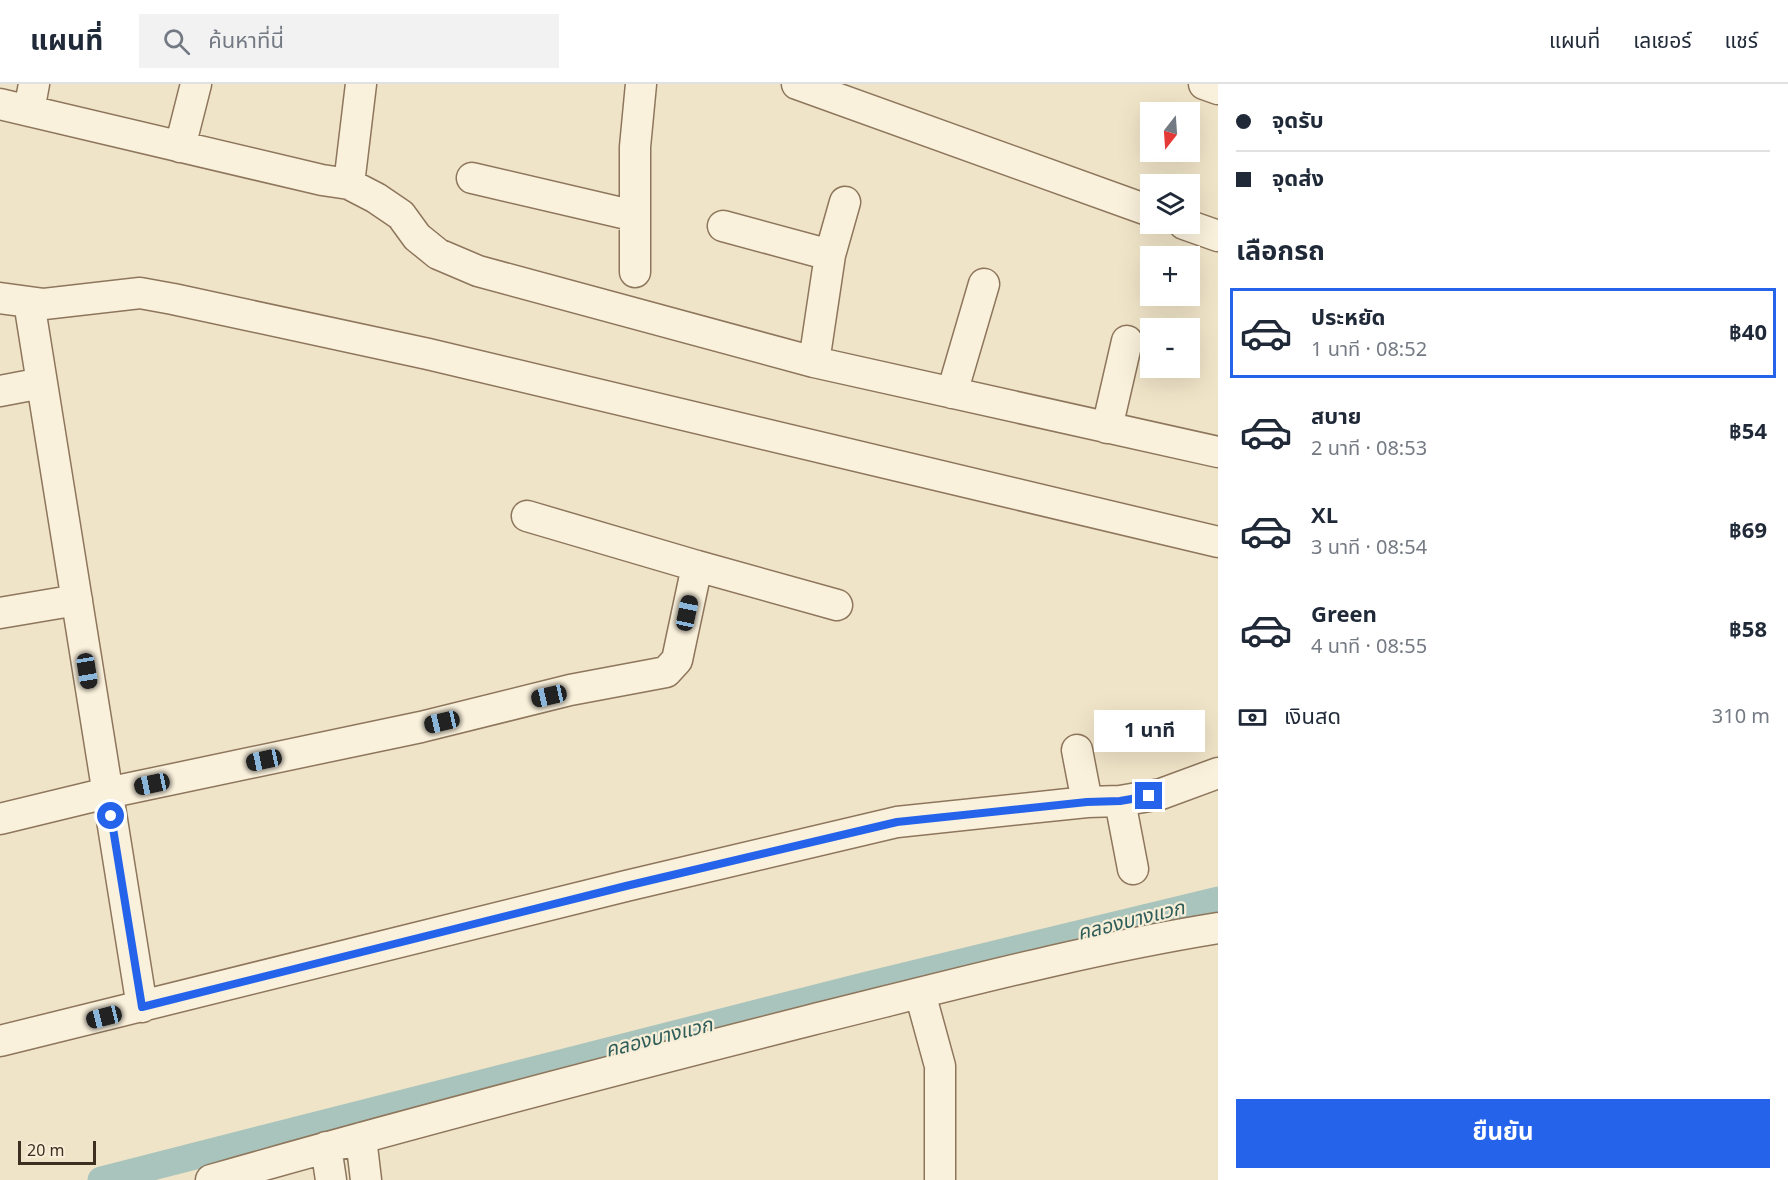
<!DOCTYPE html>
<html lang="th">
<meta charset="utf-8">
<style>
:root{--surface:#fff;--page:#f2f2f3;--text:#1f2937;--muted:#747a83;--line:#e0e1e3;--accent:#2563eb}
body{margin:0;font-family:Georgia,"Noto Sans Thai",serif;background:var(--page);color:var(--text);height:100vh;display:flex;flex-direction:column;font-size:22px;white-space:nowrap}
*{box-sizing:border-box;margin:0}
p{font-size:20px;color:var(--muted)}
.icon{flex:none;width:33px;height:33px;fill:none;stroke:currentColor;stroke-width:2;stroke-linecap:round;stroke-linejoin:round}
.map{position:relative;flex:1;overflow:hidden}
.drawer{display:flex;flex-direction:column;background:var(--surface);width:570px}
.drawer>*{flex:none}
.hud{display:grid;align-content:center;height:132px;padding:0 18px;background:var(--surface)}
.needle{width:39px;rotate:197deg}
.fabs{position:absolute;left:1140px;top:18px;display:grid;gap:12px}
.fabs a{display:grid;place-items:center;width:60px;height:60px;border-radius:0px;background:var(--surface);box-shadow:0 6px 24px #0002;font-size:30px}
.scale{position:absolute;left:18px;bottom:15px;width:78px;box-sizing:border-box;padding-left:6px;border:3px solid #3d2e20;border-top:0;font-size:16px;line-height:21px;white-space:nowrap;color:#3d2e20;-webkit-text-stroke:4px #f7eed8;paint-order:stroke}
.end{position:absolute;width:27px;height:27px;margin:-14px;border:8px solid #2563eb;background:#fff;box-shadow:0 0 0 3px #fff}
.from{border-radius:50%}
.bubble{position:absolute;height:42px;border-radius:0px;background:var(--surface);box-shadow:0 6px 24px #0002;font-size:20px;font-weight:700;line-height:42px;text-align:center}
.car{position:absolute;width:18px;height:36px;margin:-18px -9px;border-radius:8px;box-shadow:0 0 4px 2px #0007;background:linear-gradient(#222 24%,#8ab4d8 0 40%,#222 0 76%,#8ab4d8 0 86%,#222 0)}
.hud b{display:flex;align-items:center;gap:21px;height:57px;font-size:22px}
.hud b+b{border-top:2px solid var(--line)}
.hud i{width:15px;height:15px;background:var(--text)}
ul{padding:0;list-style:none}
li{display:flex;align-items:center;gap:18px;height:90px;margin:0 12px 9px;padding:0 6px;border:3px solid transparent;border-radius:0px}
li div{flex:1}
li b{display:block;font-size:22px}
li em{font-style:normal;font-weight:700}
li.current{border-color:var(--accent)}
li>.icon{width:54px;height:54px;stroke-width:1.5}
h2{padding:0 18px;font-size:27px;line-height:72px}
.pay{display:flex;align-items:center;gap:15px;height:66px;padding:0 18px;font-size:22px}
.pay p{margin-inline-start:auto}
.cta{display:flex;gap:12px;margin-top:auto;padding:12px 18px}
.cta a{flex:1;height:69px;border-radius:0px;background:var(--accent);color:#fff;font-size:24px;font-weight:700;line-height:69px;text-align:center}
header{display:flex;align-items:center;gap:36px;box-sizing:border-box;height:84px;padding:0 30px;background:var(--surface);border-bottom:2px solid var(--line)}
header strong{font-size:28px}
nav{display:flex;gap:33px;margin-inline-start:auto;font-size:21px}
.search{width:420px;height:54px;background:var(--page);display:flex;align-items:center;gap:15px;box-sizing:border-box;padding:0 21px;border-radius:0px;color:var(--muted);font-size:22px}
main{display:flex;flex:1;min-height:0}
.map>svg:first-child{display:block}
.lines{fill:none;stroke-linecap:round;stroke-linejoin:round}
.canal{stroke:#a9c4bc;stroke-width:27}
.minor-casing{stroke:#8d765c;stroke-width:33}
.minor{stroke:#faf1dc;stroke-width:30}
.route{stroke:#2563eb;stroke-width:8}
.labels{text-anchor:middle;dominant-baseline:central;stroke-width:4.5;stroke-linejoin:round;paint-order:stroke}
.water-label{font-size:20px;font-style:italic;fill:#2f5d5a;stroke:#f7eed8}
</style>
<header>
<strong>แผนที่</strong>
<div class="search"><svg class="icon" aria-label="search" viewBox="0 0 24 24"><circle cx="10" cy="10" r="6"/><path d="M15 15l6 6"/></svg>ค้นหาที่นี่</div>
<nav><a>แผนที่</a><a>เลเยอร์</a><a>แชร์</a></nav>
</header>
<main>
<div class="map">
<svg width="1218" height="1096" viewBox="0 0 1218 1096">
<rect width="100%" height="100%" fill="#f0e4c8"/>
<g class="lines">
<path class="canal" d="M101,1096l766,-195 351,-85"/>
<defs>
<path id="minor" d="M797,0l353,127
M1204,0l14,5
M0,20l322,76 27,4 27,14 25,17 16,22 21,17 40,17 336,91 404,90
M29,27l5,-27
M180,63l16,-63
M472,94l163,38
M349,100l12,-100
M1184,140l34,12
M723,142l107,29
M635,188v-125l6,-63
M0,214l44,6 96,-11 33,6 255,55 790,188
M29,218l113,705
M814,278l16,-107 15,-53
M0,307l42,-8
M952,309l32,-109
M1107,344l20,-87
M527,432l170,50
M0,529l77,-13
M1077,666l10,52
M1120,717l13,68
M0,735l107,-26 314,-66 149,-37 96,-18 11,-12 20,-94 140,39
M920,909l20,73v114
M0,957l626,-155 271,-64 190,-20 33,-1 41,-7 57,-21
M361,1054l5,42
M326,1063l5,33
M211,1096c199,-57 399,-109 600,-160 134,-33 271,-70 407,-92"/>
</defs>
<use href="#minor" class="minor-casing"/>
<use href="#minor" class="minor"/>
</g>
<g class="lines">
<path class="route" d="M111,732l31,191 484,-121 271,-64 190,-20 33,-1 29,-5"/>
</g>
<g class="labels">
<g class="water-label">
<text transform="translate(1131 837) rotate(-14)">คลองบางแวก</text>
<text transform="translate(659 954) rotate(-14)">คลองบางแวก</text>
</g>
</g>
</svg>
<div class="fabs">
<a><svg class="needle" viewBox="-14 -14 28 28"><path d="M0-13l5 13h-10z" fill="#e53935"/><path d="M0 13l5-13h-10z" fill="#747a83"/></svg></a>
<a><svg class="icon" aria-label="layers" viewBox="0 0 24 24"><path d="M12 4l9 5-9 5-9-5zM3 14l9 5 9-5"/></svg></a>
<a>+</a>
<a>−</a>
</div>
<div class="scale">20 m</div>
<i class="end from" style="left:111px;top:732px"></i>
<i class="end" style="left:1149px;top:712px"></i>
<div class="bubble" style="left:1094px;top:626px;width:111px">1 นาที</div>
<i class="car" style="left:687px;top:529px;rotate:12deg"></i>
<i class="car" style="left:87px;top:587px;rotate:171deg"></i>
<i class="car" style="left:549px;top:612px;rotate:257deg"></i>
<i class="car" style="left:442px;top:638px;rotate:257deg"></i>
<i class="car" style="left:264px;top:676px;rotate:258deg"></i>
<i class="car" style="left:152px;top:700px;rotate:258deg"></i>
<i class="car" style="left:104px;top:933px;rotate:256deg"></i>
</div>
<section class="drawer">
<div class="hud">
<b><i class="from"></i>จุดรับ</b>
<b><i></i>จุดส่ง</b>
</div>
<h2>เลือกรถ</h2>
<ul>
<li class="current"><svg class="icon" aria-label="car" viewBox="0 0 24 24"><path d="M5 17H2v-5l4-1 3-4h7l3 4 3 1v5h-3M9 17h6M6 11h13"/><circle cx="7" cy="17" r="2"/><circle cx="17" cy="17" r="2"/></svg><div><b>ประหยัด</b><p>1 นาที · 08:52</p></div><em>฿40</em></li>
<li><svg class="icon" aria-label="car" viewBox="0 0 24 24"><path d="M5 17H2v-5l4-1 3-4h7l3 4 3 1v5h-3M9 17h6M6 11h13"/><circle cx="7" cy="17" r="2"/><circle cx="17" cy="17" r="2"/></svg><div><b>สบาย</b><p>2 นาที · 08:53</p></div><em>฿54</em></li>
<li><svg class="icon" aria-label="car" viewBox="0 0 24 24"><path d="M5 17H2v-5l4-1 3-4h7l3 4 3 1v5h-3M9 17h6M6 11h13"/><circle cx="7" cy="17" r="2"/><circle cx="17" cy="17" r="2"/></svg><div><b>XL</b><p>3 นาที · 08:54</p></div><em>฿69</em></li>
<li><svg class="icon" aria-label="car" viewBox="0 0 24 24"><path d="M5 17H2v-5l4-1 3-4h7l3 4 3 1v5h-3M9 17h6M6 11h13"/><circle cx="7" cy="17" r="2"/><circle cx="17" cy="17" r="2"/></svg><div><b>Green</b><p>4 นาที · 08:55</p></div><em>฿58</em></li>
</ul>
<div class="pay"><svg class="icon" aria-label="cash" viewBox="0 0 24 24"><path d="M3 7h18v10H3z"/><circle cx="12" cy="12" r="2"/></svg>เงินสด<p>310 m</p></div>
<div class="cta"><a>ยืนยัน</a></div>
</section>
</main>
